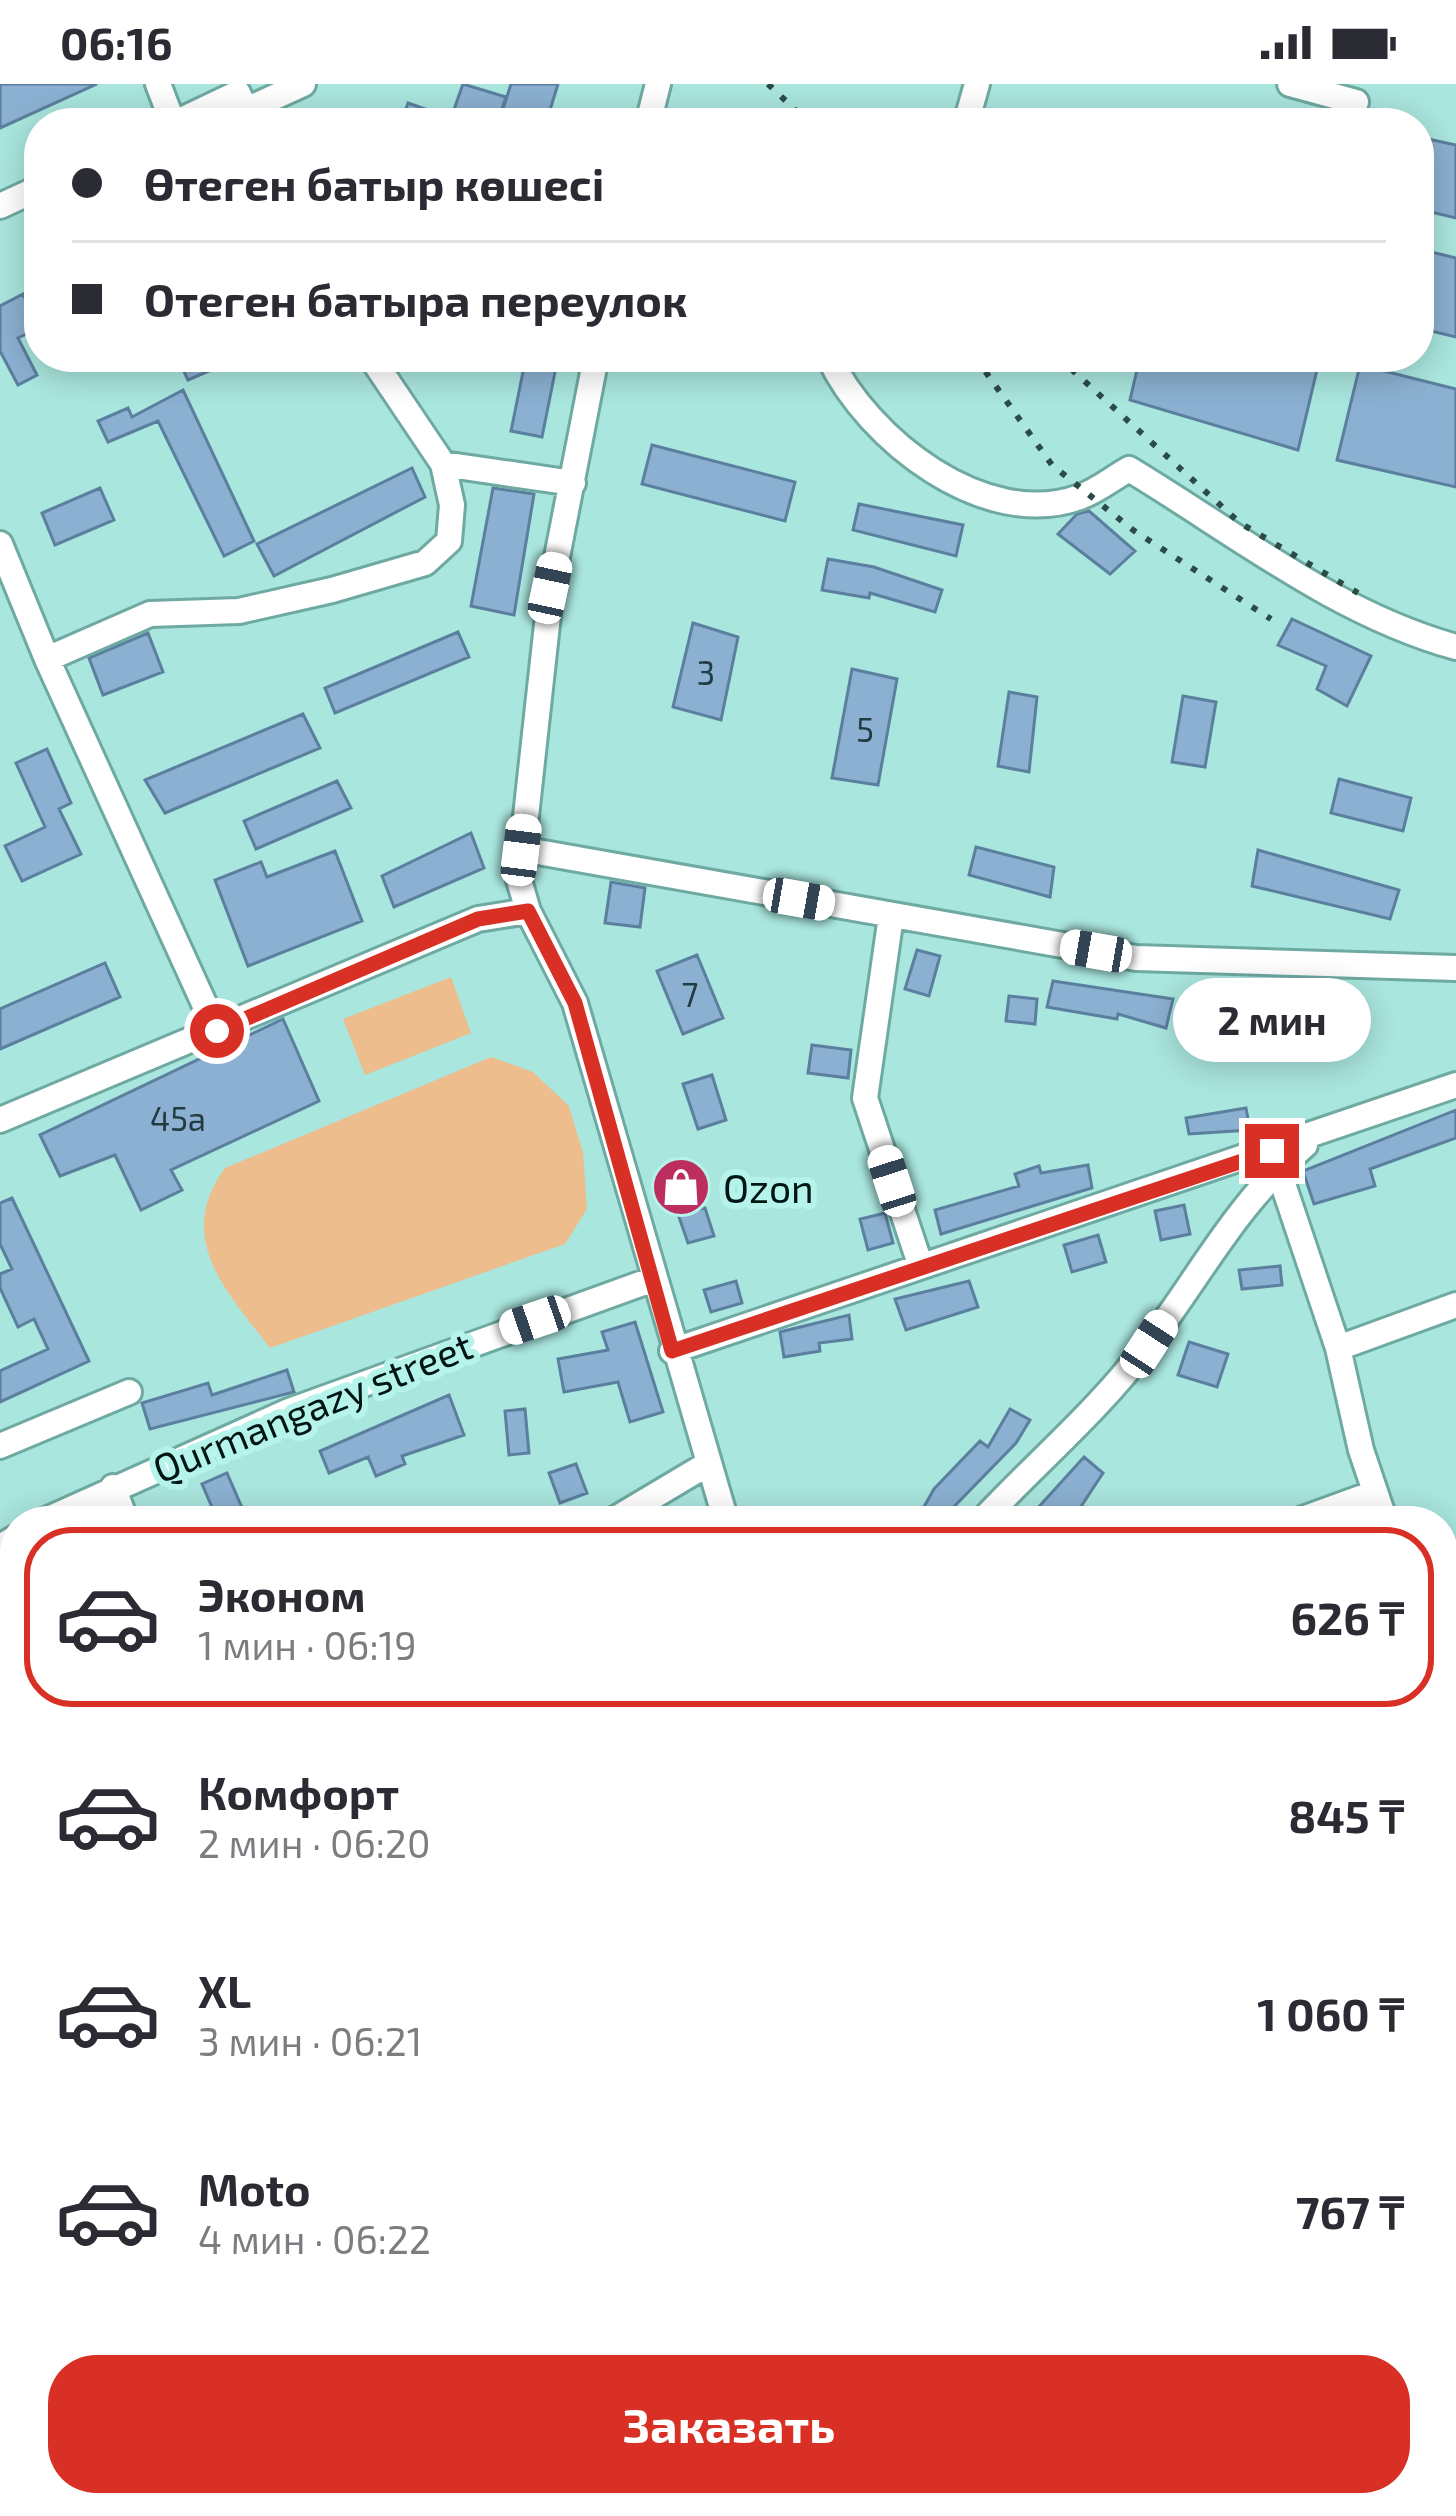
<!DOCTYPE html>
<html lang="ru">
<meta charset="utf-8">
<style>
:root{--surface:#fff;--page:#f7f7f7;--text:#2b2b33;--muted:#7c7c81;--line:#e1e1e2;--accent:#d93025}
body{margin:0;font-family:"Exo 2",sans-serif;background:var(--page);color:var(--text);height:100vh;display:flex;flex-direction:column;font-size:45px;white-space:nowrap}
*{box-sizing:border-box;margin:0}
p{font-size:39px;color:var(--muted)}
.icon{flex:none;width:66px;height:66px;fill:none;stroke:currentColor;stroke-width:2;stroke-linecap:round;stroke-linejoin:round}
.map{position:relative;flex:1;overflow:hidden}
.drawer{position:absolute;left:0px;top:1422px;width:1458px;height:1011px;display:flex;flex-direction:column;background:var(--surface);border-radius:48px 48px 0 0;box-shadow:0 6px 30px #0003}
.drawer>*{flex:none}
.hud{position:absolute;left:24px;top:24px;width:1410px;height:264px;border-radius:48px;box-shadow:0 6px 30px #0003;display:grid;align-content:center;height:264px;padding:0 48px;background:var(--surface)}
.end{position:absolute;width:54px;height:54px;margin:-27px;border:15px solid #d93025;background:#fff;box-shadow:0 0 0 6px #fff}
.from{border-radius:50%}
.bubble{position:absolute;height:84px;border-radius:42px;background:var(--surface);box-shadow:0 6px 30px #0003;font-size:39px;font-weight:700;line-height:84px;text-align:center}
.car{position:absolute;width:36px;height:72px;margin:-36px -18px;border-radius:15px;box-shadow:0 0 9px 3px #0007;background:linear-gradient(#fff 24%,#345 0 40%,#fff 0 76%,#345 0 86%,#fff 0)}
.hud b{display:flex;align-items:center;gap:42px;height:114px;font-size:45px}
.hud b+b{border-top:3px solid var(--line)}
.hud i{width:30px;height:30px;background:var(--text)}
ul{padding:21px 0 0;list-style:none}
li{display:flex;align-items:center;gap:36px;height:180px;margin:0 24px 18px;padding:0 24px;border:6px solid transparent;border-radius:48px}
li div{flex:1}
li b{display:block;font-size:45px}
li em{font-style:normal;font-weight:700}
li.on{border-color:var(--accent)}
li>.icon{width:108px;height:108px;stroke-width:1.5}
.button{display:flex;gap:24px;margin-top:auto;padding:24px 48px}
.button a{flex:1;height:138px;border-radius:48px;background:var(--accent);color:#fff;font-size:48px;font-weight:700;line-height:138px;text-align:center}
.status{display:flex;justify-content:space-between;align-items:center;height:84px;padding:0 60px;background:var(--surface);direction:ltr}
.status svg{height:33px;fill:currentColor}
.map>svg:first-child{display:block}
.green{fill:#edbd8d}
.building{fill:#8bb0d1;stroke:#5b7f9e;stroke-width:3}
.lines{fill:none;stroke-linecap:round;stroke-linejoin:round}
.minor-casing{stroke:#6ea9a2;stroke-width:30}
.minor{stroke:#fff;stroke-width:24}
.rail{stroke:#2b4b46;stroke-width:6;stroke-dasharray:6 12;stroke-linecap:butt}
.route{stroke:#d93025;stroke-width:15}
.labels{text-anchor:middle;dominant-baseline:central;stroke-width:12;stroke-linejoin:round;paint-order:stroke}
.number-label{font-size:33px;fill:#233c42}
.poi-label{font-size:39px;fill:#001613;stroke:#b6f3eb;text-anchor:start}
.street-label{font-size:39px;fill:#001613;stroke:#b6f3eb}
</style>
<div class="status"><b>06:16</b><svg viewBox="0 0 49 12"><path d="M0 12V9h3v3zM5 12V6h3v6zM10 12V3h3v9zM15 12V0h3v12zM26 1h20v11H26zM47 4h2v5h-2z"/></svg></div>
<div class="map">
<svg width="1456" height="2432" viewBox="0 0 1456 2432">
<rect width="100%" height="100%" fill="#a9e6de"/>
<path class="green" d="M451,893l20,56 -106,42 -22,-56z
M491,973l42,15 36,34 14,47 4,56 -22,35 -295,104c-44,-57 -96,-111 -45,-180z"/>
<path class="building" d="M0,0h97l-97,44z
M463,0l43,13 -9,26h-96l7,-20 43,15z
M511,0h47l-12,39 -43,-14z
M1419,53l37,8v73l-37,-9z
M1419,165l37,9v79l-37,-9z
M23,210l16,34 -21,10 19,37 -19,10 -18,-34v-45z
M177,273h64l-53,23z
M526,273h32l-16,80 -31,-6z
M1140,273h180l-22,93 -168,-50z
M1360,281l96,24v98l-119,-27z
M183,306l71,151 -30,15 -66,-135 -50,21 -10,-21 30,-13 4,9z
M652,361l143,37 -10,39 -143,-37z
M412,384l13,29 -151,79 -17,-32z
M100,404l14,32 -59,25 -13,-32z
M493,404l41,6 -20,121 -43,-9z
M859,420l104,21 -7,31 -103,-26z
M1089,427l46,40 -25,23 -52,-40 19,-20z
M828,475l46,8 68,23 -7,22 -65,-19 -1,5 -47,-8z
M1292,535l79,37 -24,50 -30,-17 9,-23 -48,-21z
M693,539l45,14 -17,83 -48,-13z
M458,548l11,25 -134,56 -10,-25z
M148,549l15,39 -60,23 -14,-37z
M852,585l45,10 -19,106 -46,-7z
M1009,608l28,5 -8,75 -31,-6z
M1183,612l33,6 -11,65 -33,-5z
M303,630l17,34 -155,65 -20,-33z
M47,665l24,54 -12,6 22,45 -59,27 -17,-35 40,-19 -29,-64z
M1339,695l72,19 -8,33 -72,-18z
M337,697l14,27 -95,41 -12,-28z
M471,749l13,35 -90,39 -12,-31z
M976,763l78,20 -4,30 -81,-22z
M1258,766l141,40 -9,29 -138,-33z
M335,767l27,70 -114,45 -33,-86 46,-18 6,15z
M611,798l34,6 -5,39 -35,-4z
M917,866l23,6 -11,40 -24,-7z
M697,871l26,63 -40,16 -26,-63z
M105,879l15,34 -120,52v-40z
M1053,897l120,18 -7,29 -48,-14 -1,5 -70,-12z
M1009,912l28,3 -2,25 -29,-3z
M1209,916l28,1v34h-29z
M283,935l36,82 -148,69 11,20 -41,20 -26,-55 -55,21 -20,-41z
M812,961l39,5 -3,28 -40,-5z
M712,991l14,45 -28,9 -15,-45z
M1246,1024l4,22 -61,4 -3,-16z
M1456,1026v28l-86,31 5,17 -61,18 -11,-33z
M692,1081l4,45 9,-2 9,28 -26,7 -17,-49 -2,-27z
M1088,1081l4,23 -151,46 -6,-24 84,-24 -4,-12 24,-8 2,7z
M12,1114l77,163 -89,41v-31l48,-22 -14,-30 -16,8 -18,-39v-14l12,-5 -12,-25v-41z
M1184,1121l6,29 -29,6 -6,-29z
M885,1129l8,30 -25,7 -8,-31z
M1098,1151l8,27 -34,10 -8,-27z
M1280,1182l2,19 -40,4 -3,-19z
M736,1197l6,22 -31,9 -7,-22z
M969,1197l9,26 -72,23 -11,-31z
M849,1231l3,24 -33,4 1,8 -36,6 -4,-25z
M635,1238l28,90 -33,10 -12,-40 -54,10 -6,-33 50,-9 -6,-18z
M1189,1258l39,12 -11,33 -39,-12z
M287,1286l7,22 -144,37 -8,-26 66,-20 4,12z
M449,1311l15,40 -62,21 3,8 -29,12 -8,-19 -39,16 -9,-22z
M525,1325l4,44 -20,2 -4,-44z
M1010,1325l20,11 -14,23 -76,78h-24l18,-32 46,-48 8,6z
M1084,1373l19,16 -25,38 -10,10h-42z
M576,1380l11,29 -27,10 -11,-30z
M227,1389l16,37 -25,11 -16,-37z"/>
<g class="lines">
<defs>
<path id="minor" d="M158,0l15,39
M1290,0l66,18
M246,26l57,-26
M175,39l63,-30 14,30
M648,39l10,-39
M966,39l11,-39
M0,122l39,-18
M371,273l72,107 130,19
M596,273l-45,231 -32,292 9,31 47,92 151,518
M829,273c38,82 156,175 251,140 17,-6 33,-19 49,-28 105,63 207,145 327,178
M0,460l47,115 170,373
M47,575l103,-45 89,-3 93,-21 93,-27 24,-22 3,-36 -9,-41
M521,765l615,109 320,10
M891,832l-26,182 55,166
M0,1036l478,-201 50,-8
M1278,1085l60,179 23,102 24,71
M1338,1264l118,-43
M672,1267l784,-266
M0,1362l129,-54
M113,1403l13,34
M44,1437l245,-110 365,-132
M612,1437l94,-56
M982,1437c54,-58 117,-111 164,-174 55,-72 89,-142 159,-202
M1297,1437l77,-28
M0,1463l15,-9
M1443,1585l13,33
M1443,1671l13,-4
M0,1739l15,-7
M1443,1924l13,-2
M0,1933l15,-10
M1443,1985l13,-2
M0,2094l15,-7
M1443,2224l13,-13
M0,2276l15,-9
M1443,2368l13,-2
M345,2418l31,14
M1044,2418l4,14
M1425,2418l4,14
M148,2432l19,-14
M269,2432l1,-14
M718,2432l18,-14
M1100,2432l17,-14
M1199,2432l18,-14"/>
</defs>
<use href="#minor" class="minor-casing"/>
<use href="#minor" class="minor"/>
<path class="rail" d="M768,0l41,39
M975,273l77,108 81,65 138,89
M1058,273l182,166 118,70"/>
</g>
<g class="lines">
<path class="route" d="M217,947l261,-112 50,-8 47,92 97,348 600,-200"/>
</g>
<defs>
<symbol id="shop-disc" viewBox="-11 -11 22 22"><circle r="9.5" fill="#bc2e5e" stroke="#b6f3eb"/><path d="M-5-2.5h2.3a2.7 3.5 0 0 1 5.4 0H5L5.5 6h-11ZM-1.5-2.5h3a1.5 2.3 0 0 0-3 0Z" fill="#fff"/></symbol>
</defs>
<g fill-rule="evenodd">
<use href="#shop-disc" x="648" y="1070" width="66" height="66"/>
</g>
<g class="labels">
<g class="number-label">
<text x="706" y="588">3</text>
<text x="865" y="645">5</text>
<text x="690" y="910">7</text>
<text x="178" y="1034">45а</text>
</g>
<g class="poi-label">
<text x="723" y="1103">Ozon</text>
</g>
<g class="street-label">
<text transform="translate(312 1322) rotate(-22)">Qurmangazy street</text>
</g>
</g>
</svg>
<i class="end from" style="left:217px;top:947px"></i>
<i class="end" style="left:1272px;top:1067px"></i>
<div class="bubble" style="left:1173px;top:894px;width:198px">2 мин</div>
<i class="car" style="left:550px;top:504px;rotate:12deg"></i>
<i class="car" style="left:521px;top:766px;rotate:7deg"></i>
<i class="car" style="left:799px;top:815px;rotate:100deg"></i>
<i class="car" style="left:1096px;top:867px;rotate:280deg"></i>
<i class="car" style="left:892px;top:1097px;rotate:342deg"></i>
<i class="car" style="left:535px;top:1236px;rotate:251deg"></i>
<i class="car" style="left:1149px;top:1260px;rotate:33deg"></i>
<div class="hud">
<b><i class="from"></i>Өтеген батыр көшесі</b>
<b><i></i>Отеген батыра переулок</b>
</div>
<section class="drawer">
<ul>
<li class="on"><svg class="icon" aria-label="car" viewBox="0 0 24 24"><path d="M5 17H2v-5l4-1 3-4h7l3 4 3 1v5h-3M9 17h6M6 11h13"/><circle cx="7" cy="17" r="2"/><circle cx="17" cy="17" r="2"/></svg><div><b>Эконом</b><p>1 мин · 06:19</p></div><em>626 ₸</em></li>
<li><svg class="icon" aria-label="car" viewBox="0 0 24 24"><path d="M5 17H2v-5l4-1 3-4h7l3 4 3 1v5h-3M9 17h6M6 11h13"/><circle cx="7" cy="17" r="2"/><circle cx="17" cy="17" r="2"/></svg><div><b>Комфорт</b><p>2 мин · 06:20</p></div><em>845 ₸</em></li>
<li><svg class="icon" aria-label="car" viewBox="0 0 24 24"><path d="M5 17H2v-5l4-1 3-4h7l3 4 3 1v5h-3M9 17h6M6 11h13"/><circle cx="7" cy="17" r="2"/><circle cx="17" cy="17" r="2"/></svg><div><b>XL</b><p>3 мин · 06:21</p></div><em>1 060 ₸</em></li>
<li><svg class="icon" aria-label="car" viewBox="0 0 24 24"><path d="M5 17H2v-5l4-1 3-4h7l3 4 3 1v5h-3M9 17h6M6 11h13"/><circle cx="7" cy="17" r="2"/><circle cx="17" cy="17" r="2"/></svg><div><b>Moto</b><p>4 мин · 06:22</p></div><em>767 ₸</em></li>
</ul>
<div class="button"><a>Заказать</a></div>
</section>
</div>
